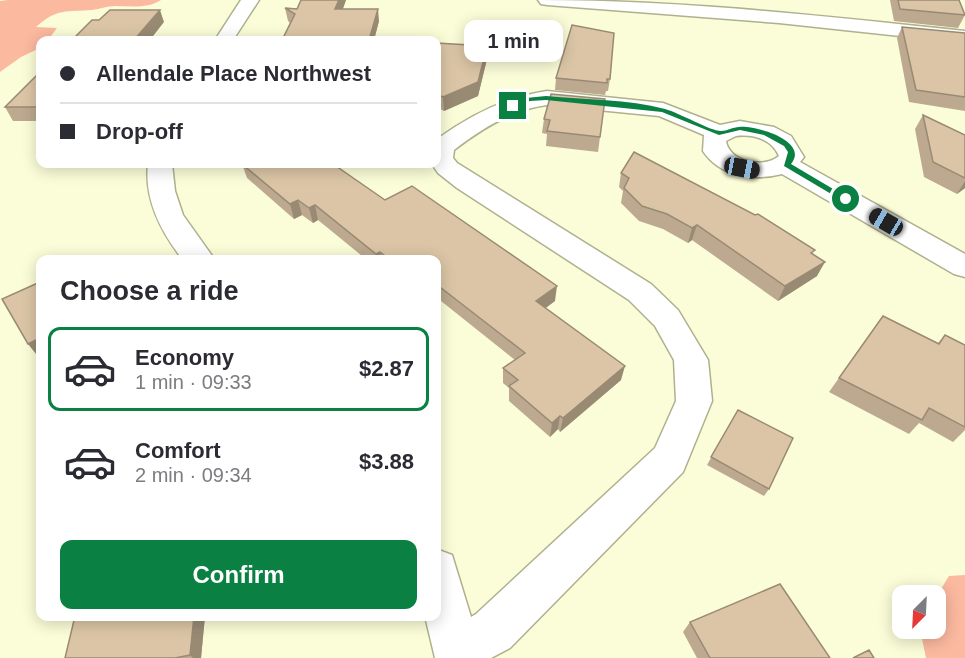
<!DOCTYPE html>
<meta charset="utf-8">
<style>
:root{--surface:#fff;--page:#f2f2f3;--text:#2b2b33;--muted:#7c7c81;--line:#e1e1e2;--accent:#0b8043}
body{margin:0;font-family:Helvetica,sans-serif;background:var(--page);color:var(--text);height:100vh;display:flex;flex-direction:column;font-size:22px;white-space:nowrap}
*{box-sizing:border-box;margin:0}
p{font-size:20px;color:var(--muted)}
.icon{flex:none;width:33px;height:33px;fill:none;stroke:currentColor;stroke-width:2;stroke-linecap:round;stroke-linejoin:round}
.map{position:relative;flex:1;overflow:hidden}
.sheet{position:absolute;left:36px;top:255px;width:405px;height:366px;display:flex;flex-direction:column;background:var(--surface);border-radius:12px;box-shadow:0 3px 15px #0003}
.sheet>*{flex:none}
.banner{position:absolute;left:36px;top:36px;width:405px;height:132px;border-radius:12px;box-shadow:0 3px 15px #0003;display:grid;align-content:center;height:132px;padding:0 24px;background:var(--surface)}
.needle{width:39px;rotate:204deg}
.tools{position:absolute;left:892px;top:585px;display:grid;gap:12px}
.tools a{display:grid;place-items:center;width:54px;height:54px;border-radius:12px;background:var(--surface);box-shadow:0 3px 15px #0003;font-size:30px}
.end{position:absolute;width:27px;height:27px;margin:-14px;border:8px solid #0b8043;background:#fff;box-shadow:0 0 0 3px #fff}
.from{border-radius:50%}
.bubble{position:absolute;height:42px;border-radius:12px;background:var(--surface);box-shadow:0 3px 15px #0003;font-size:20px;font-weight:800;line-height:42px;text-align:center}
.car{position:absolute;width:18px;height:36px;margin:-18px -9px;border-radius:8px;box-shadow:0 0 4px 2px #0007;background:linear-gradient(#222 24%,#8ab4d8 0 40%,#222 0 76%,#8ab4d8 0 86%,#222 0)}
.banner b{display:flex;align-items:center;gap:21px;height:57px;font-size:22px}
.banner b+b{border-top:2px solid var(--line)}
.banner i{width:15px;height:15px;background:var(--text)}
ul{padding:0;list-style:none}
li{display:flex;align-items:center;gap:18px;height:84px;margin:0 12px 9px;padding:0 12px;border:3px solid transparent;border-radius:12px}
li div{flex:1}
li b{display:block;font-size:22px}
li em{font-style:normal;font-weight:800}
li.active{border-color:var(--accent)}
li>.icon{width:54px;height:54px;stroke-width:1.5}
h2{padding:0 24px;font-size:27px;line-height:72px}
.button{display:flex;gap:12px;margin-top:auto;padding:12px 24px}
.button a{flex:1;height:69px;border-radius:12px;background:var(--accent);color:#fff;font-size:24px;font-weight:800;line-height:69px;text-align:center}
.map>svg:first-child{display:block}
.forest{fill:#fbb99f}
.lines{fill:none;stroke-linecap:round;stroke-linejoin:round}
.minor-casing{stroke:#afb18e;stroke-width:3}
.minor{fill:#fff;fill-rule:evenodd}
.wall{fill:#bca98f}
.shaded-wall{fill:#998a74}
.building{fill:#dbc5a6;stroke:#998a74;stroke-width:1.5}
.route{fill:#0b8043}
</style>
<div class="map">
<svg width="965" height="658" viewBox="0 0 965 658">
<rect width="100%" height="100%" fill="#fbfdd8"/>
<path class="forest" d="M8,0h153c-14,9 -30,6 -46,6 -8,0 -15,3 -23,4 -25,2 -35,-2 -56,17l21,1 -9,12h-8v8l-19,9 -21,15v-71z
M965,575v83h-39l-6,-29 16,-1v-31l13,-21z"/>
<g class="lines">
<defs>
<path id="minor" d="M241,0h18l-26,40h-18z
M538,0c143,0 285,16 427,31v12l-186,-20 -232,-18 -6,-1z
M547,91l116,12 57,22 20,-4 34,6 17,9 13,21 -4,5 165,92v23l-11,-3 -172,-100c-28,7 -62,3 -79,-23l1,-16 -45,-19 -112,-11c-34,4 -66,24 -93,45l-1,8 4,5 194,121 27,26 30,50 4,41 -29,71 -173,176 -19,10h-56l-10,-42h11v-67l16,6 19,62 5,-3 179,-166 21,-47 -2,-41 -19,-34 -26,-26 -172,-112 -19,-15 -6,-9h4v-24c34,-25 70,-43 111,-49zM736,136c17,-2 36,3 43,20 -15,13 -50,6 -53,-15z
M148,164h24l3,27 8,24 32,45h-32c-22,-28 -39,-60 -35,-96z"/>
</defs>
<use href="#minor" class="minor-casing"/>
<use href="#minor" class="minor"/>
</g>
<path class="wall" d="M301,0h45l-3,9 36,12 -5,19h-92l8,-17 -2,-2 -3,-13 12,1z
M890,0h69l6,15 -7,13 -64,-7z
M902,27l63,6v78l-56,-9 -12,-64z
M436,43l51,3v13l-9,37 -34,15 -8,-4z
M40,72v49h-27l-8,-14z
M556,78l54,1 -2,12h-2l-1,4 -50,-5z
M551,94l49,43 -2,15 -52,-6 1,-12 -5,-1 2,-14z
M923,115l42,20v53l-8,6 -33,-17 -9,-48z
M242,164l143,36 170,101 -9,7 75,72 -61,52 -2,-3 -8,8 -41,-36v-13l-6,-5v-15l12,-8 -79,-63v-37h-69l-49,-40 -5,3 -11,-8 -8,4 -47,-41z
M621,173l192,81 4,22 -39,25 -86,-61 -4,3 -25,-14 -24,-8 -18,-18 2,-12 -4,-4z
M883,316l55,27 7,-8 20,10v85l-12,12 -34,-19 -10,11 -80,-42z
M738,410l31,79 -5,7 -57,-31z
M75,616h130l-4,42h-136z
M690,622l140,36h-133l-14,-26z"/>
<path class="shaded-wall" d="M339,0h7l-8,21 -3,-12z
M378,9l1,12 -5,19h-5z
M160,10l4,12 -14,18h-16z
M487,46v13l-9,37 -34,15 -1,-14z
M965,181v7l-8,6z
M298,200l4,15 -8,4 -4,-15z
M315,205l3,15 -5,3 -4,-15z
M697,225l-5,15 -4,3 4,-15z
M380,252l2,8h-5l-1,-6z
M825,262l-8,14 -39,25 7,-15z
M557,286l-2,15 -20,14 1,-14z
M40,338v21l-12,-15z
M625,366l-4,14 -61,52 3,-14z
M560,416l-2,13 -8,8 2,-14z
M194,616h11l-4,42h-8l-3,-3z"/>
<path class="building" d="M301,0h38l-4,9h43l-9,31h14h-101l13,-26 -10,-6 12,1z
M898,0h61l6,15 -65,-6z
M110,10h50l-26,30h-62l20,-20h7z
M572,25l42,8 -4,46h-3v4l-51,-5z
M902,27l63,6v64l-49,-7z
M436,43l51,3 -9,36 -35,15 -7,-3z
M40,72v35h-35z
M551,94l54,5 -5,38 -53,-6 3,-11 -6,-1z
M923,115l42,20v43l-32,-16z
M634,152l121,63 3,-1 57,36 -4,3 14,9 -40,24 -88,-61 -5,3 -25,-14 -25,-8 -18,-18 5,-10 -8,-5z
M242,164h91l52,36 27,-14 145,100 -21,15 89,65 -62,52 -3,-2 -8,7 -43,-37 9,-6 -15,-12 22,-15 -89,-69v-24h-30l-3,-3 -4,3h-9l-10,-8 -4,2 -61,-49 -6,3 -11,-8 -8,4z
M40,282v56l-12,6 -26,-45z
M883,316l56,28 6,-9 20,10v82l-36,-19 -7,12 -83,-42z
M738,410l55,28 -24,51 -58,-32z
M780,584l50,74h-120l-20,-36z
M75,616h119l-4,39 -15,3h-110z
M869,650l5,8h-21z"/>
<path class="route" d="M546,96c39,4 82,3 119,13 15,4 45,22 56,22 6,0 12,-4 18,-4 16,-2 71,14 52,37l59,35 -7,2 -59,-35 4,-14 -4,-6 -20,-11 -24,-5 -21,5 -57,-23 -116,-12 -16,1 -17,7 -3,-2 16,-8z"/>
</svg>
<div class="tools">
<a><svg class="needle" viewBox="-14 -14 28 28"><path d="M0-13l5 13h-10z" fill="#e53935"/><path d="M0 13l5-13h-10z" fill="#7c7c81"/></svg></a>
</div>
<i class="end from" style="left:846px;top:199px"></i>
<i class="end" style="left:513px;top:106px"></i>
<div class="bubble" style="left:464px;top:20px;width:99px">1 min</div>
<i class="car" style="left:742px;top:168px;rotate:101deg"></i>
<i class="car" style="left:886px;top:222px;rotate:300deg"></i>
<div class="banner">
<b><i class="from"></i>Allendale Place Northwest</b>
<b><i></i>Drop-off</b>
</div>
<section class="sheet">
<h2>Choose a ride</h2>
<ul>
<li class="active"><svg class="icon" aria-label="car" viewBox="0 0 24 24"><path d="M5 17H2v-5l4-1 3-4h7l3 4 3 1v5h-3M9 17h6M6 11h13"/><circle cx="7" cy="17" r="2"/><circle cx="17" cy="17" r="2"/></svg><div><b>Economy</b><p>1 min · 09:33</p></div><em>$2.87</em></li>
<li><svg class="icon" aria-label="car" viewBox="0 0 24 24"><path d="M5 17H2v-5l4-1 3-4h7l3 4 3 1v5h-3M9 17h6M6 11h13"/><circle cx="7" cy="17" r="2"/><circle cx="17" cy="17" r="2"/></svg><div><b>Comfort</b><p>2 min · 09:34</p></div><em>$3.88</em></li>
</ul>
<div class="button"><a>Confirm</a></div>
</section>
</div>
